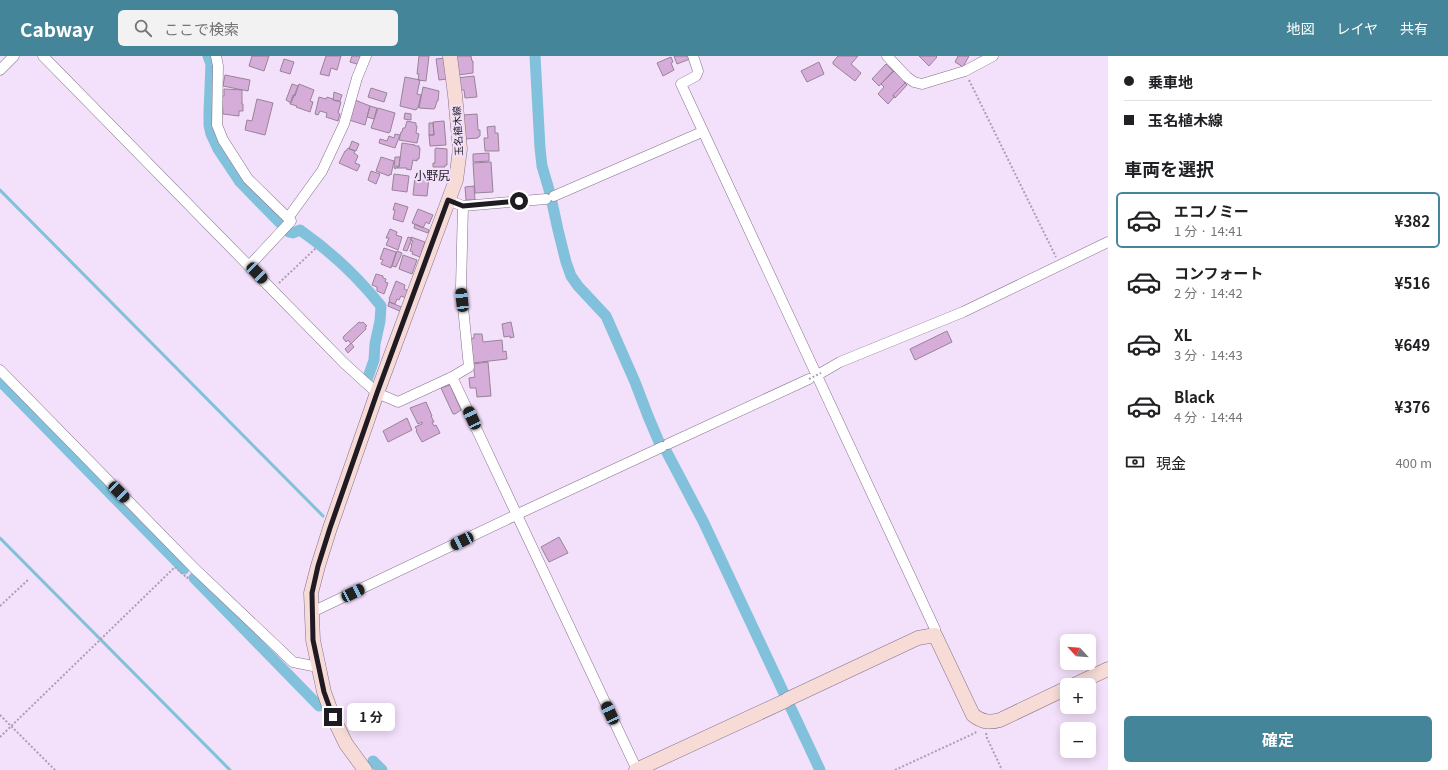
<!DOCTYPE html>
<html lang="ja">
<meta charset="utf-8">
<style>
:root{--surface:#fff;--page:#f2f2f2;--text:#202124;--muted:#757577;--line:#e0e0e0;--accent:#458599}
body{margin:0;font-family:Georgia,"Noto Sans JP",serif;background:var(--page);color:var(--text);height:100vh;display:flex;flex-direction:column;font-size:15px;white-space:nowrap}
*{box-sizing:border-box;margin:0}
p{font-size:13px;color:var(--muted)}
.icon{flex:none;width:22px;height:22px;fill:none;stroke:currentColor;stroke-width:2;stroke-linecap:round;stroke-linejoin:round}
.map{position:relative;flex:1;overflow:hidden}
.panel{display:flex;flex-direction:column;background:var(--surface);width:340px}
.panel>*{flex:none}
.top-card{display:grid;align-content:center;height:88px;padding:0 16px;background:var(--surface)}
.needle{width:26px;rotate:296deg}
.controls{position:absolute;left:1060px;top:578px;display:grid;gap:8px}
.controls a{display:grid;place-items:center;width:36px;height:36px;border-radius:6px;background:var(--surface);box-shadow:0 2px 10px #0003;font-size:20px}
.end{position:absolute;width:18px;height:18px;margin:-9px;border:5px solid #201a23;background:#fff;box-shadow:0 0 0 2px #fff}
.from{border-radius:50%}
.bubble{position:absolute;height:28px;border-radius:6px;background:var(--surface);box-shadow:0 2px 10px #0003;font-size:13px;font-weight:700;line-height:28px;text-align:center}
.car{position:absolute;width:12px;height:24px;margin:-12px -6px;border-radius:5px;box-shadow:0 0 3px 1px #0007;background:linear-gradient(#222 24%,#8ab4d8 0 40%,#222 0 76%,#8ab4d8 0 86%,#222 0)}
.top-card b{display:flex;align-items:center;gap:14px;height:38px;font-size:15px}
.top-card b+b{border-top:1px solid var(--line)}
.top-card i{width:10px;height:10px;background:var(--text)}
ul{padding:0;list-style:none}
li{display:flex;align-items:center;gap:12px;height:56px;margin:0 8px 6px;padding:0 8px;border:2px solid transparent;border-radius:6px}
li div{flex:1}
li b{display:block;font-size:15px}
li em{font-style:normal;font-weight:700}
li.on{border-color:var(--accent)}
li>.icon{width:36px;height:36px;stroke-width:1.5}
h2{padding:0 16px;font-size:18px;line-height:48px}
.pay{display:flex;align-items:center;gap:10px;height:44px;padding:0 16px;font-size:15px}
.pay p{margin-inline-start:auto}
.cta{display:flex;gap:8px;margin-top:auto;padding:8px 16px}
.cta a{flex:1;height:46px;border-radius:6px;background:var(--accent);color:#fff;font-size:16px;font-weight:700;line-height:46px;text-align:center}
header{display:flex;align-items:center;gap:24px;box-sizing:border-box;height:56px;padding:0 20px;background:var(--accent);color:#fff}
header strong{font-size:19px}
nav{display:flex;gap:22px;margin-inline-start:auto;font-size:14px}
.search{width:280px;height:36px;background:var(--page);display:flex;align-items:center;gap:10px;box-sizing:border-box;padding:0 14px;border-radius:6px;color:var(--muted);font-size:15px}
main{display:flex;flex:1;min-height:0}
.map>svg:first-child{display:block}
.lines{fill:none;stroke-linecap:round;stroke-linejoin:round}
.stream{stroke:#81c1db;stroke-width:3}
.canal{stroke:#81c1db;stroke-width:11}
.building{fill:#d6add9;stroke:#988399}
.street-casing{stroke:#837289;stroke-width:11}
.secondary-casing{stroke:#837289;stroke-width:15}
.path{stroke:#ac9eb2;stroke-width:2;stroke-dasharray:2 2;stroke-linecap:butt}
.street{stroke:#fff;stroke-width:10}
.secondary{stroke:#f6dbd7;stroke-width:14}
.path-bridge{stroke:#ac9eb2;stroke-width:2;stroke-dasharray:2 2;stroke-linecap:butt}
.route{stroke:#201a23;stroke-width:5}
.labels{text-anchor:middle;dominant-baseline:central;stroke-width:4;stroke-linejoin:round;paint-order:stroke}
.street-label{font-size:10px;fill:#201a23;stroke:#f3e0fa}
.quarter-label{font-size:12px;fill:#201a23;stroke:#f3e0fa}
</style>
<header>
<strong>Cabway</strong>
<div class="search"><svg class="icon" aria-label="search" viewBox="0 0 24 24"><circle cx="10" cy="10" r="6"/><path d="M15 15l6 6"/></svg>ここで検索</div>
<nav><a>地図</a><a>レイヤ</a><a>共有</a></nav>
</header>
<main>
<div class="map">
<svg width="1108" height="714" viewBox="0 0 1108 714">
<rect width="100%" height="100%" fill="#f3e0fa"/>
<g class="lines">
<path class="stream" d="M0,134l323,326
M0,482l230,232"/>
<path class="canal" d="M208,0l3,8 -2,48v13l2,9 7,15 22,33 49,50 4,1 7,-3c30,21 58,47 81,76l-1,15 -5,23 -1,16 -7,20
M535,0l5,92 2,18 8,27 8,37 8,32 5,14 7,10 28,30 29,66 13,34 11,26 4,3 40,76 117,249
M0,325l184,188
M194,522l125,128
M373,705l9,9"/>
</g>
<path class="building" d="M252,0h17l-5,15 -15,-5z
M326,0h15l-4,14 -6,-2 -2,8 -9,-2z
M352,0h11l-3,9 -10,-3z
M419,0h10l-3,25 -8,-1 1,-6h-2z
M456,0h15l1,5h1v12l-15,2z
M674,0h15l1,3 -13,5z
M838,0h20l-7,8 10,9 -6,8 -22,-17v-2z
M919,0h17l1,1 -8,9z
M958,0h11l-6,11 -8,-5z
M671,1l2,5 -2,1 3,7 -11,6 -6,-13z
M445,2l2,21 -8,1 -3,-21z
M284,3l10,3 -4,12 -10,-3z
M819,6l5,12 -17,8 -6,-11z
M886,8l7,7 -14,15 -7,-7z
M894,15l3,3 1,-1 7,6 -1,2 1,2 -12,12 1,2 -6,7 -10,-10 6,-7 -3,-3z
M225,19l25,5 -2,11 -25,-5z
M474,20l3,21 -12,1 -1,-8h-5l-2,-12z
M405,21l15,3 -3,14 4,1 -3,13h-1l-1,2 -16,-4z
M905,27l2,2 -12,13 -2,-3z
M292,28l6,2 -7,17 -5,-3z
M299,28l15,6 -4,11 3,1 -3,10 -14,-5 1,-1 -7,-2 3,-9 2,1z
M423,31l16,4 -1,10h-1l-2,7 -1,1 -15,-1z
M371,32l16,5 -3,9 -16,-5z
M224,33l18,1v14h1v7h-4v5l-16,-2 -1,-18h2z
M334,36l8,3 -2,6 -7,-1z
M319,41l7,2 1,-2 6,2v1l8,2 -3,11 2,1 -2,7 -12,-4 1,-4 -7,-2 -2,4 -3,-1z
M257,43l16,4 -8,32 -20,-5 2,-10 5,1z
M355,44l15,6 -5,19 -16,-5z
M370,50l7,2 -3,11 -7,-2z
M378,52l17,5 -5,19h-1v1l-18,-5z
M405,57l6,1v6l-7,-1z
M477,58l1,16h2v6l-2,1v1l-13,1 -2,-24z
M407,65l9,2v3h1l-1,7 3,1 -2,9 -18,-3 2,-8h1l1,-4h2z
M444,65l2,24 -16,1 -1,-11h5l-1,-13z
M429,67h4l1,12h-5z
M495,70v7h3l1,18h-14l-1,-13h4l-1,-11z
M395,78l5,1 -5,13 -16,-5 1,-4 7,2 2,-5 5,2z
M352,85l7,3 -3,7 -7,-2z
M402,87l13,2v1h4v2h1l-1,11h-2v2l-4,-1 -2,10 -5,-1 1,-1h-10v-1h2z
M348,92l7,3 -1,2 4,3 -3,7 5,2 -3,6 -18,-8 6,-12h1z
M436,92l11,1v16h-2v2h-12v-4h2v-14z
M489,97v8l-16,1v-8z
M381,101l13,4 -3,14 -1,-1 -1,2 -13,-5z
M395,101h5l-1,10 -3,-1v3l-2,-1z
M491,106l2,30 -18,1 -2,-30z
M371,115l9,3 -4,10 -8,-4z
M394,118l15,2 -2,16 -15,-2z
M415,121l14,1 -2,18 -14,-1z
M474,130l1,14h-9l-1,-13z
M395,147l13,4 -5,15 -10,-3 2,-9h-2z
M418,153l15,6 -4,9 -3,-2 -3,6 -11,-5z
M415,168l14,6 -1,3 -14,-5z
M390,173l7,3 -1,3 6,2 -4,13 -12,-5 3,-7h-3z
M408,181l3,1v3l-4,10 -4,-1z
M411,181l14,5 -5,15 -8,-3 1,-2 -3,-1 2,-6h-1l2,-4 -2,-1z
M384,192l12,4 -5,16 -10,-4 2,-4 -3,-1z
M397,195l5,2 -6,14 -4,-1z
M403,199l14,5 -5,14 -13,-5z
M376,218l7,2v2l3,1 -1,3 3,1 -4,11 -7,-3v-4l-5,-2z
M396,225l9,4 -1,4 5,2 -3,7 -5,-2 -2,4 -2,-1 -2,5 -6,-2 1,-3h-1z
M389,246l15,6 -2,4 -14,-6z
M359,266l2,1 2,-1 4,4 -2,1 1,2 -15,15 -3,-4 -2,2 -3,-4 1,-2z
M511,266l3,15 -4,1v-2l-6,1 -2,-13z
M947,275l5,11 -37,18 -5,-11z
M474,278h8l1,8 19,-2 1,12 3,-1 1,8 -35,4 -2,-24 4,-1z
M351,287l3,4 -6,6 -3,-4z
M488,306l3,34 -14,1 -1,-9h-6l-1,-10 6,-1 -2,-13z
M450,329l11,25 -6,4h-2l-12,-26z
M426,346l6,14h-1l3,6h-2l2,4 2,-1 4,8 -18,9 -6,-11 1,-1 -2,-3 7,-3v-2l-4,2 -8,-16z
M407,362l5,12 -24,12 -5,-11z
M559,481l9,16 -19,9 -8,-15z"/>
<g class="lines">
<defs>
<path id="street" d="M43,0l301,307 33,30 21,9 54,-25 185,393
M216,0l2,10 -1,59 6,15 25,39 43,42 -41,44
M693,0l5,15 -2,5 -15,8 254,545v6
M887,0l20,21 7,5 8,2 43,-13 28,-15
M0,14l14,-14
M554,140l148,-64
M448,144l15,6 83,-7
M288,162l34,-47 22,-47 13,-46 9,-22
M0,314l195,199 98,93 25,5
M821,317l19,-11 123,-50 145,-70
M452,321l17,-10 -8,-80 2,-81
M668,388l141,-65
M520,457l142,-66
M312,556l204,-97"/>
<path id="secondary" d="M1074,629l34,-16
M788,643l130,-61 17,-3 38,80c9,7 16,8 27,5l67,-32
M365,714l-19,-26 -13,-27 -9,-25 -11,-52 -2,-47 7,-27 12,-38 47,-135 79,-213 4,-31 -5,-54 -5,-39
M636,714l149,-69"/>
</defs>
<use href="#street" class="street-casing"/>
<use href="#secondary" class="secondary-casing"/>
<path class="path" d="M969,24l87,177
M279,227l37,-35
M0,550l29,-27
M0,659l55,55
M986,677l1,5 15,32
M0,681l175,-170 12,11 2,-2
M895,714l80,-37 2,-3"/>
<use href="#street" class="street"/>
<use href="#secondary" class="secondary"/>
<path class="path-bridge" d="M809,323l12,-6"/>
</g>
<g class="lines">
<path class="route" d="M333,661l-9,-25 -11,-52 -1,-47 6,-27 12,-38 47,-135 71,-193 15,6 56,-5"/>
</g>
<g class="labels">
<g class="street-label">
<text transform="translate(457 75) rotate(-93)">玉名植木線</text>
</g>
<g class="quarter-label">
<text x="432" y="118">小野尻</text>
</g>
</g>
</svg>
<div class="controls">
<a><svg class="needle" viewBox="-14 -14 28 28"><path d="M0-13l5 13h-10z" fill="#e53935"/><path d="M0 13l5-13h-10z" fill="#757577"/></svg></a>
<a>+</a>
<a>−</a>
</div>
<i class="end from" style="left:519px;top:145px"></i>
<i class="end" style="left:333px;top:661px"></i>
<div class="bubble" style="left:347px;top:647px;width:48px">1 分</div>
<i class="car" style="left:257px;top:217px;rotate:136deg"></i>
<i class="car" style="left:462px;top:244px;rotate:354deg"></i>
<i class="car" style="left:472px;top:362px;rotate:335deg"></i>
<i class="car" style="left:119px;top:436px;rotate:136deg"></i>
<i class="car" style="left:462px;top:485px;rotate:244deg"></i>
<i class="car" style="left:353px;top:537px;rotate:64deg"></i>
<i class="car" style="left:610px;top:657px;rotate:335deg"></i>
</div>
<section class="panel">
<div class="top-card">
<b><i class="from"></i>乗車地</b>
<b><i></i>玉名植木線</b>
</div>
<h2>車両を選択</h2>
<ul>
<li class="on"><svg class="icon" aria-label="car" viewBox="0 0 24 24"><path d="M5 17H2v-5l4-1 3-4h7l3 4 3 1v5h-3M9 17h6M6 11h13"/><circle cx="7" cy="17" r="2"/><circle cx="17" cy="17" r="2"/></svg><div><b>エコノミー</b><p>1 分 · 14:41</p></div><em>¥382</em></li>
<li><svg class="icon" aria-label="car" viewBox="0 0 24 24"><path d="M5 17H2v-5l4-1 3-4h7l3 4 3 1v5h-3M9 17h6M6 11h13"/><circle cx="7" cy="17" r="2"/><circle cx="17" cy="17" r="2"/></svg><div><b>コンフォート</b><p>2 分 · 14:42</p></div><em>¥516</em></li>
<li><svg class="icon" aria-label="car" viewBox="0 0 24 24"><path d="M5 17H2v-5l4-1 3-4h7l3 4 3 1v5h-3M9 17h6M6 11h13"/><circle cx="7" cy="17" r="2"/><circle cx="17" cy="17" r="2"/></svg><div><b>XL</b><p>3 分 · 14:43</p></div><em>¥649</em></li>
<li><svg class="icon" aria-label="car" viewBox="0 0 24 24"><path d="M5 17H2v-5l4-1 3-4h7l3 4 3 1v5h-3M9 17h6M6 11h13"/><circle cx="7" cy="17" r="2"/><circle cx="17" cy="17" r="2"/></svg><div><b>Black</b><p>4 分 · 14:44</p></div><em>¥376</em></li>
</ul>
<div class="pay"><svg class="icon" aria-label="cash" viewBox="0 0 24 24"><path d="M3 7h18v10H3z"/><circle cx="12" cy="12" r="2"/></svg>現金<p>400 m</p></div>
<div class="cta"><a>確定</a></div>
</section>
</main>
